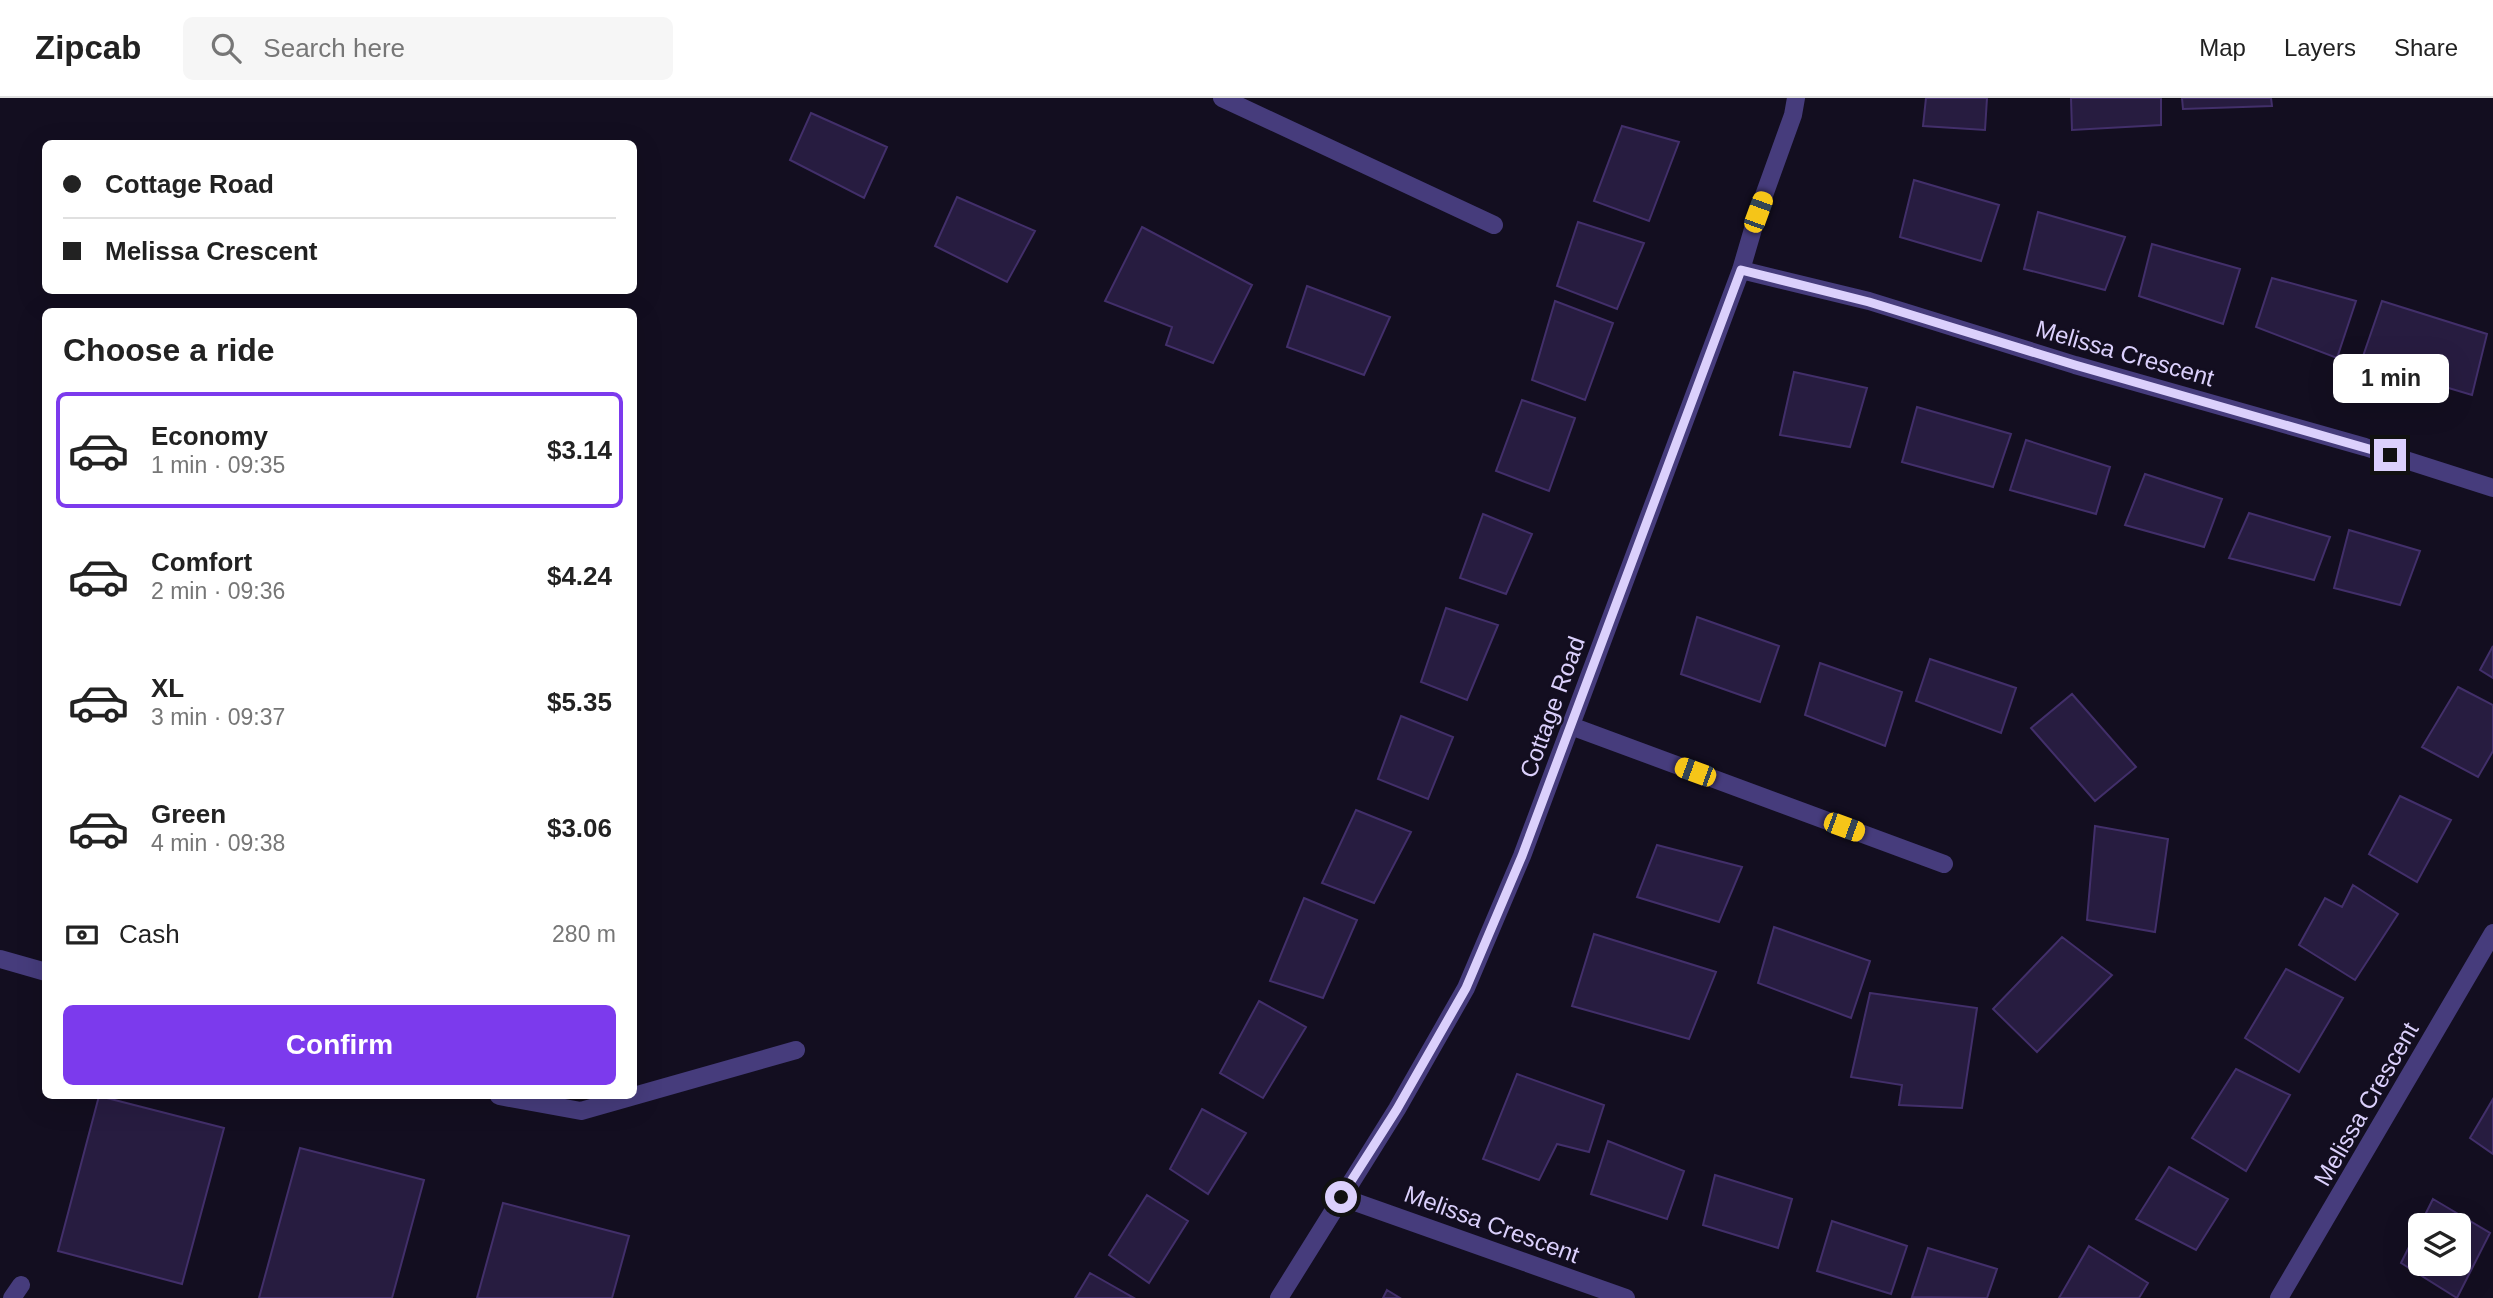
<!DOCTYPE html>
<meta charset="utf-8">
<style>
:root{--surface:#fff;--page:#f6f6f6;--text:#222;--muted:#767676;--line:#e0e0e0;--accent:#7c3aed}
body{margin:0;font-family:Arial,sans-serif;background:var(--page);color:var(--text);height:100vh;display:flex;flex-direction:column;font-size:26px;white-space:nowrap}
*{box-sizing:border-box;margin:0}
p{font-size:23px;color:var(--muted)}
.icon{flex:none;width:38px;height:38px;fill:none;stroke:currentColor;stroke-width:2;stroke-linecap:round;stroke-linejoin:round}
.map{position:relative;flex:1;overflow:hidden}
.drawer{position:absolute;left:42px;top:210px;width:595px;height:791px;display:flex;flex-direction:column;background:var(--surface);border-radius:10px;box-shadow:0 7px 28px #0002}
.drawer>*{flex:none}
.top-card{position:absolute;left:42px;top:42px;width:595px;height:154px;border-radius:10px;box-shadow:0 7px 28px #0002;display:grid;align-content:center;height:154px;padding:0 21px;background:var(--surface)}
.fabs{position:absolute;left:2408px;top:1115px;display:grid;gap:14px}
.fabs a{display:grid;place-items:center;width:63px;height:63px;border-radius:10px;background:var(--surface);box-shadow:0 7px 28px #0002;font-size:35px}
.end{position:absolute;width:32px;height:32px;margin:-16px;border:9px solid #dbd0fc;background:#111;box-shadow:0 0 0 4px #111}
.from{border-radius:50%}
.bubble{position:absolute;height:49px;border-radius:10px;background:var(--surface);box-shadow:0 7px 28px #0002;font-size:23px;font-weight:800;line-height:49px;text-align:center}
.car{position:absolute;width:21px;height:42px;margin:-21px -10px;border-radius:9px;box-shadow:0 0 5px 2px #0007;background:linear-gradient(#f5c518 24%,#345 0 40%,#f5c518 0 76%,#345 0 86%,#f5c518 0)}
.top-card b{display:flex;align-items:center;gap:24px;height:66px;font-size:26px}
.top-card b+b{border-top:2px solid var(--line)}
.top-card i{width:18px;height:18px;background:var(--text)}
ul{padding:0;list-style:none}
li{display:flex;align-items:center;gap:21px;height:116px;margin:0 14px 10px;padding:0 7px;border:4px solid transparent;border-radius:10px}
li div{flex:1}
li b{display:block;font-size:26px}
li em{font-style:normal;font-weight:800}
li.active{border-color:var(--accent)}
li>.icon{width:63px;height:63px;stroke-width:1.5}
h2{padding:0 21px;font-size:32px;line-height:84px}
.pay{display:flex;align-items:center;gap:18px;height:77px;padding:0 21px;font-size:26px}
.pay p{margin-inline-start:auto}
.action{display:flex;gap:14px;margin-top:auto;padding:14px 21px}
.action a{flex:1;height:80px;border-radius:10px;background:var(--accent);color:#fff;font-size:28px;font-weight:800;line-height:80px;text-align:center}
header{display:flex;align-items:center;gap:42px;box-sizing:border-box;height:98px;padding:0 35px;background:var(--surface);border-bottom:2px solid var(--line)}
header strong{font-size:33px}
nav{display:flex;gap:38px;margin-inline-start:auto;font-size:24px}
.search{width:490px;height:63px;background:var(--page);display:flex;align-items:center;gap:18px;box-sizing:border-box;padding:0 24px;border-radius:10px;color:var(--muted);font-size:26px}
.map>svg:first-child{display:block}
.building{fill:#271c40;stroke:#422f6a;stroke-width:2;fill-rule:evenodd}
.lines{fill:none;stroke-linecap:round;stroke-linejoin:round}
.minor{stroke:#463c7c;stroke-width:18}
.route{stroke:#dbd0fc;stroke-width:9}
.labels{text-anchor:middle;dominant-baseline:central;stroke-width:5;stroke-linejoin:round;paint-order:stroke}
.street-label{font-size:24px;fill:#dbd0fc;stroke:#130e20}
</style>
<header>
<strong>Zipcab</strong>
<div class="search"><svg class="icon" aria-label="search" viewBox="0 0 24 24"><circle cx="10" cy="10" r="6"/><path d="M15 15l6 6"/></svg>Search here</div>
<nav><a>Map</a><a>Layers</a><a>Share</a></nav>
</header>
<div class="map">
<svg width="2493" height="1200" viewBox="0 0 2493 1200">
<rect width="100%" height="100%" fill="#130e20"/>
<path class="building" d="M1926,0h61l-2,32 -62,-4z
M2071,0h90v27l-89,5z
M2182,0h89l1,8 -89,3z
M811,15l76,34 -23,51 -74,-38z
M1622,28l57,16 -30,79 -55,-20z
M1914,82l85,25 -18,56 -81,-24z
M957,99l78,34 -28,51 -72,-36z
M2038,114l87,25 -20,53 -81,-21z
M1578,124l66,21 -27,66 -60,-23z
M1142,129l110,58 -39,78 -47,-18 6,-18 -67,-26z
M2152,146l88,25 -17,55 -84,-28z
M2272,180l84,23 -19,57 -81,-31z
M1307,188l83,31 -26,58 -77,-28z
M1555,203l58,22 -28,77 -53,-20z
M2382,203l105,33 -15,61 -111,-33z
M1794,274l73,16 -17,59 -70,-12z
M1522,302l53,18 -26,73 -53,-20z
M1917,309l94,27 -18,53 -91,-25z
M2026,342l84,27 -14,47 -86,-24z
M2145,376l77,25 -18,48 -79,-22z
M2249,415l81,24 -16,43 -85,-22z
M1483,416l49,20 -26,60 -46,-16z
M2349,432l71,21 -20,54 -66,-17z
M1446,510l52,17 -31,75 -46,-18z
M1697,519l82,29 -19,56 -79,-28z
M2493,548v32l-13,-8z
M1930,561l86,29 -15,45 -85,-32z
M1820,565l82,29 -17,54 -80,-31z
M2458,589l35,18v46l-15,26 -56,-30z
M2072,596l64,73 -41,34 -64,-73z
M1401,618l52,21 -25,62 -50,-20z
M2400,698l51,24 -34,62 -48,-28z
M1356,712l55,22 -37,71 -52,-20z
M2095,728l73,13 -13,93 -68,-12z
M1657,747l85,22 -23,55 -82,-25z
M2353,787l45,29 -43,66 -56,-35 26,-47 17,9z
M1304,800l53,22 -34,78 -53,-17z
M1774,829l96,34 -19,57 -93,-35z
M1594,836l122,38 -27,67 -117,-33z
M2062,839l50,38 -75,77 -44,-43z
M2286,871l57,29 -44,74 -54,-34z
M1870,895l107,15 -15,100 -63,-3 3,-20 -51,-8z
M1259,903l47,26 -43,71 -43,-25z
M2236,971l54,26 -44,76 -54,-33z
M1517,976l87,31 -15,47 -32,-8 -18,36 -56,-21z
M99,998l125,32 -42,156 -124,-33z
M2493,1001v55l-23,-16z
M1202,1011l44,24 -38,61 -38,-25z
M1608,1043l76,30 -17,48 -76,-25z
M300,1050l124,32 -32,118h-133z
M2169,1069l59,32 -32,51 -60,-31z
M1715,1077l77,24 -14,49 -75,-23z
M1147,1097l41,26 -39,62 -40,-28z
M2433,1101l57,34 -33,65 -56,-35zM2420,1127h39v39h-39z
M503,1105l126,33 -17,62h-135z
M1832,1123l75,25 -16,48 -74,-23z
M2089,1148l59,37 -9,15h-80z
M1928,1150l69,21 -10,29 -75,-1z
M1090,1175l44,25h-59z
M1387,1192l13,8h-17z"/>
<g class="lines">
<path class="minor" d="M1222,0l272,127
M1741,172l128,31 206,64 290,82 128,41
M1571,628l373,138
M0,861l46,13
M499,998l82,15 215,-61
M1341,1099l285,101
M12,1200l9,-13
M1279,1200l118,-189 69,-121 56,-132 219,-586 17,-58 35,-97 3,-17
M2279,1200l214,-365"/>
</g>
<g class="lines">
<path class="route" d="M1341,1099l56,-88 69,-121 56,-132 219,-586 128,32 206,63 315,90"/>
</g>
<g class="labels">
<g class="street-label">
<text transform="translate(2125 255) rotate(16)">Melissa Crescent</text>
<text transform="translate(1552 609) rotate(-70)">Cottage Road</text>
<text transform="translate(2366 1006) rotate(-60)">Melissa Crescent</text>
<text transform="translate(1492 1126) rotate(20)">Melissa Crescent</text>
</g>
</g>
</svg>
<div class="fabs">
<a><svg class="icon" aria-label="layers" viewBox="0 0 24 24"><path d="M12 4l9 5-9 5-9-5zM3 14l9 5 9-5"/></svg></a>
</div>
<i class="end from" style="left:1341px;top:1099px"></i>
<i class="end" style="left:2390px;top:357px"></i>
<div class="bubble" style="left:2333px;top:256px;width:116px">1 min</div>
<i class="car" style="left:1758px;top:114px;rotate:20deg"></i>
<i class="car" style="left:1695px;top:674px;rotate:290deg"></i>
<i class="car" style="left:1844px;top:729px;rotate:110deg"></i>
<div class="top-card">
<b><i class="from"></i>Cottage Road</b>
<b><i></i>Melissa Crescent</b>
</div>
<section class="drawer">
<h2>Choose a ride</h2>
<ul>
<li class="active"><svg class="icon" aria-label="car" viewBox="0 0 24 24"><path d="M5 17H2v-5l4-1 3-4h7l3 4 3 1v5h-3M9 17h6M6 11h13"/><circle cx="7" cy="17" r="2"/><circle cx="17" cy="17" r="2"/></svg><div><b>Economy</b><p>1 min · 09:35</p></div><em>$3.14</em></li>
<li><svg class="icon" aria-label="car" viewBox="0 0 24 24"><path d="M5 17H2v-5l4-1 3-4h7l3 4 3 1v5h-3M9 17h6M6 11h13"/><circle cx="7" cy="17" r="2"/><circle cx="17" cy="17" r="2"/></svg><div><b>Comfort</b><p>2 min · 09:36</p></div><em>$4.24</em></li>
<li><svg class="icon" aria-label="car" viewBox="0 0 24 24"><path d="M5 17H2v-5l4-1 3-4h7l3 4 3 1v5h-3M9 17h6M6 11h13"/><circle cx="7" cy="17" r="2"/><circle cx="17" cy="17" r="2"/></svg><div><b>XL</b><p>3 min · 09:37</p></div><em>$5.35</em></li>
<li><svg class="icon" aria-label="car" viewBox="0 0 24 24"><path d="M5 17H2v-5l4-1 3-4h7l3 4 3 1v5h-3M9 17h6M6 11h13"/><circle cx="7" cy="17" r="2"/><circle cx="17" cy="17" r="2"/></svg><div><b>Green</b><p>4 min · 09:38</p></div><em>$3.06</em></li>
</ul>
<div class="pay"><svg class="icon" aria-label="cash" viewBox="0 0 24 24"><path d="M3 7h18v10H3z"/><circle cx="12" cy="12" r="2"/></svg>Cash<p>280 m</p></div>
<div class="action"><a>Confirm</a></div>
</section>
</div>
